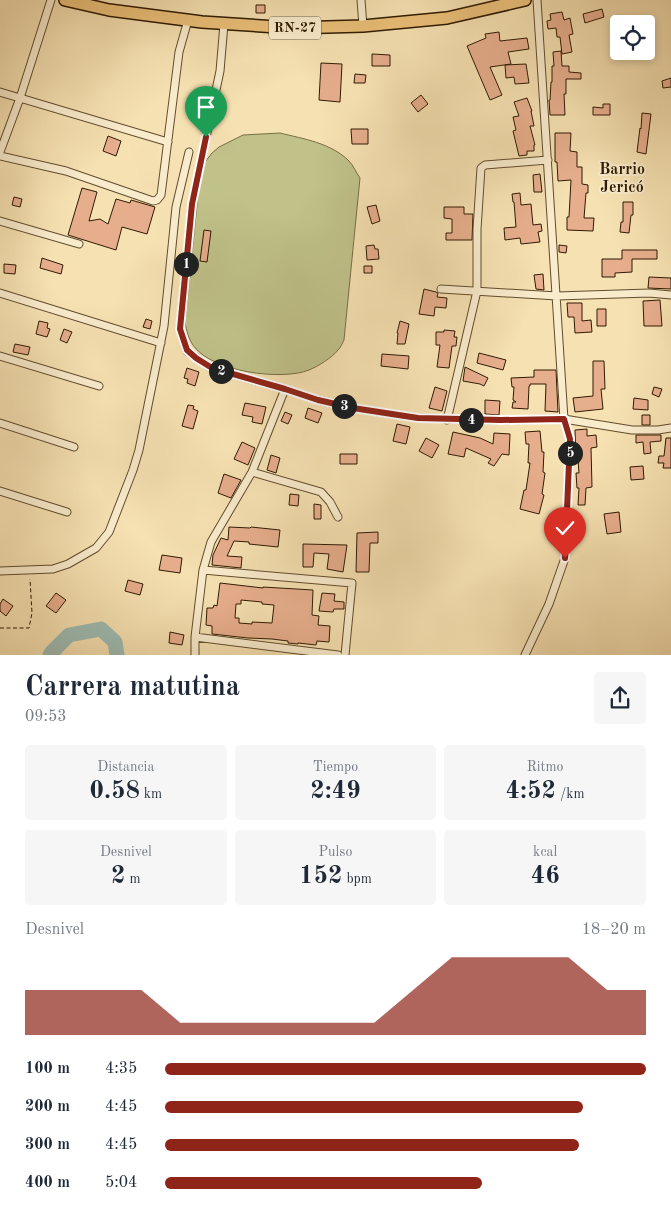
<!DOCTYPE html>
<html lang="es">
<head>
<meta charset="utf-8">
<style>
  :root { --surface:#fff; --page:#f6f6f7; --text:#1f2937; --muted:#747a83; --accent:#8f2418 }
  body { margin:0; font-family:"Old Standard TT",serif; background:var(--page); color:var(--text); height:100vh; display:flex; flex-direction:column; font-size:19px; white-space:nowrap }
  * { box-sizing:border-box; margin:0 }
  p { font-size:16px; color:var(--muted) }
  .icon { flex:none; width:28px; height:28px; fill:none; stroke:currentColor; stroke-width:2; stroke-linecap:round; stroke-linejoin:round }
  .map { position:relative; height:655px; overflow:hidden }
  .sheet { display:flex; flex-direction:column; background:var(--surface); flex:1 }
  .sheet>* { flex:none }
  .buttons { position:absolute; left:610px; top:15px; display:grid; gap:10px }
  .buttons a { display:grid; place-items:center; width:45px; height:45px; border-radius:5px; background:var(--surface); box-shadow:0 2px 8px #0003; font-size:25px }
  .pin { position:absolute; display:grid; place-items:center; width:42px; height:42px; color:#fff; margin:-51px -21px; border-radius:50% 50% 50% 0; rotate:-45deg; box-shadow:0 0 5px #0007 }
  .pin .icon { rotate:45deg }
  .km { position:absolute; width:25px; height:25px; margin:-12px; border-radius:50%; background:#222; color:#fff; font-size:14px; line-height:25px; text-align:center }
  .round { display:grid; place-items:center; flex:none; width:52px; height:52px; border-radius:5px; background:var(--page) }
  .headline { display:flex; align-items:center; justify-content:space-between; height:85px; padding:0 25px }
  h1 { font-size:28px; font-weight:700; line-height:38px }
  .metrics { display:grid; grid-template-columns:repeat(3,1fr); gap:8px; height:85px; padding:5px 25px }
  .metrics div { display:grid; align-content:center; border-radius:5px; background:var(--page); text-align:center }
  .metrics b { font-size:25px; font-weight:700 }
  .metrics small { font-size:14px; font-weight:400 }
  .metrics p { font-size:14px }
  .chart { height:140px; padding:10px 25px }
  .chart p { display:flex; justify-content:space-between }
  .chart svg { width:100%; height:90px; margin-top:5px; fill:var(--accent); opacity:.7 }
  ul { padding:0 25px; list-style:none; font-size:16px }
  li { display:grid; grid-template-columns:80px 60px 1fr; align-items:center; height:38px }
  li i { height:12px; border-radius:6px; background:var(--accent) }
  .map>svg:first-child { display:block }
</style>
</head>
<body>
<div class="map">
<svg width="671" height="655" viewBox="0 0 671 655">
  <rect width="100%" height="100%" fill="#f6e1b2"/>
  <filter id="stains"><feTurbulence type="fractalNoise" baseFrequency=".004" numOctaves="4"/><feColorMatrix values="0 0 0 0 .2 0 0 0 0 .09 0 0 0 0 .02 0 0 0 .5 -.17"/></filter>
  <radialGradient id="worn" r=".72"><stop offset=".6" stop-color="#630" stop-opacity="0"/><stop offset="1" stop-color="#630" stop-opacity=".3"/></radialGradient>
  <path fill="#c0c28a" stroke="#786e46" d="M280 133C304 139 331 143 349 161 354 166 356 173 360 178L344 340C342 344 341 347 338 350 333 357 317 367 309 370 282 381 211 372 193 345 188 338 187 331 185 323L200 175 205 162 212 153 219 147 243 135Z"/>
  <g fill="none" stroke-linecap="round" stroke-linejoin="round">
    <path stroke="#9ebcb3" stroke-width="15" d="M50 655 52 652 69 635 101 629 115 642 117 655"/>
  </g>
  <path fill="#e7ae8d" stroke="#2f1b01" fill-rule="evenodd" d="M256 5H265V13H256Z
    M602 9 604 17 585 23 583 14Z
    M562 12 564 20 570 18 573 34 569 35 572 52 562 54 560 37H557L556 28 548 29 547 21 551 20 550 14Z
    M499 32 500 41 527 38 529 49 508 52 511 64 490 67 502 95 490 100 467 46 486 38 485 34Z
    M561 51 562 66H569V72L581 73V79H566V94H564L565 115H550L549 100H550L551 82H552V66H554L553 52Z
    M372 54 390 55V66H372Z
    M321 63 342 64 340 102 319 100Z
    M526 64 529 83 515 84 514 77 506 78 505 65Z
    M355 74 366 75 365 83H354Z
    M671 78V87L663 88 662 81Z
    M421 95 428 104 418 112 411 103Z
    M527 98 532 111H531L534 126H530L535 145H534V151H527V155L519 156 513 131 516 130 513 117 519 116 514 102Z
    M603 104H610V115H593V107L603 108Z
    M642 113 651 114 646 154 637 152 640 128 641 129Z
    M351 129H368V144H352Z
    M555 133H571L570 151 577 152V167H582V184L588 185V193H586L584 218H594L593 231 567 230V217H569L571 180 558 181 557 162H555Z
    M108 136 121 141 116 156 103 151Z
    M540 174 542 192H534L533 175Z
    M82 188 97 192 89 221 100 219 108 224 116 199 130 203 131 200 155 207 147 234 122 227 116 250 68 235Z
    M520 193 521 205 531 204 533 225 541 224 542 231 538 232 540 242 521 244 520 238 505 240 504 228 516 227 514 202H513L512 194Z
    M14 197 22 199 20 207 12 205Z
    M623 202H633V215H631L629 233 620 232 621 222H623Z
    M376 205 380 221 372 224 367 207Z
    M444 207H464V214H473L472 240H446V233H452V219L444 218Z
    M204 230 211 231 207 262 200 261Z
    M374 245 375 249H378L379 259 367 260 366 246Z
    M559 245 567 246 566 253 559 252Z
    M622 250H657V259H632V272L615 273V277H602V259H622Z
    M42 258 63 265 61 274 40 268Z
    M4 264 16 265 15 274 4 273Z
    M364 266H372V273H364Z
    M543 274 544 290 536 289 534 275Z
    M649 277 671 278V289L648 288Z
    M424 289 436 292 438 293 437 297 447 298 446 308 435 307 434 316 419 314Z
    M660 300 662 326H644L643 301Z
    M567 303H582V321L591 320 592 332 575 333 574 317H568Z
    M597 309H606V326H597Z
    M146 319 152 321 150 329 143 327Z
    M39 321 48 323 47 328 50 329 47 337 36 334Z
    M400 321 409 324 405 344H397L398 333H397Z
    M64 329 72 332 67 343 60 340Z
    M444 330 455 331 454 337H457L456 346H452L449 368 437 367 440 345H436V332H444Z
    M15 344 30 347 28 355 13 352Z
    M479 353 506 360 503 370 477 363Z
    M382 354 409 356 408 369 381 366Z
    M593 361H604L605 389H601L603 409 575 412 573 398 593 396Z
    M465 367 488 378 484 386 480 384 463 381Z
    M187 368 199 372 195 386 187 383 188 379 184 378Z
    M534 370H556L558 412 545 411 546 384H530V386H529L528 409 512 408 513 402H516L513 400 514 387H512L511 378 534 377Z
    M435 387 447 391 442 411 429 408Z
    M654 387 662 389 659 397 652 394Z
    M634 398 648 400V410L633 409Z
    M485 400 500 401 499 415 485 414Z
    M245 403 266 407 262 424 252 422 253 417 242 415Z
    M188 405 194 406 193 409 198 411 193 429 182 426Z
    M308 408 322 413 318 423 305 418Z
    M285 412 292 415 288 424 281 421Z
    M642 415H650V425H642Z
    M397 424 410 427 406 444 393 441Z
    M587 429V436L596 435 597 447 591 448 592 487 586 488 585 505H578L579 488H577L576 473H579L578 460H576L575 430Z
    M540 431 542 452H544L543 472 545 473 542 494 544 495 539 514 520 509 524 490H526L530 463H528L529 444H526L525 432Z
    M453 432 480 438 493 444 494 433 510 434 509 455 502 454 494 466 488 463 491 459 466 448 464 457 448 454Z
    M636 435H661V441L650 442 651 453 644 454 643 442 636 443Z
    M426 438 439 445 432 458 419 451Z
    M666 438H671V468H663L664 463H658L659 456H664Z
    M242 442 255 448 248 465 234 459Z
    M340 454H357V464H340Z
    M271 455 280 458 276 473 267 470Z
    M643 466 644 479 631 480 630 467Z
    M224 474 241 480 231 498 218 493Z
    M290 494 299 495 298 506 289 505Z
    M314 504 321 505V519H314Z
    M619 512 621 532 607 534 604 514Z
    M229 527 250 528 251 527 280 530 278 547 249 544V542L234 541 227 556 242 557 241 568 212 565 213 555 221 538 228 540Z
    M378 532V543H370L369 572H356L357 533Z
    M303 544 347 545 343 572 327 569 329 554 314 553 313 567H303Z
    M162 555 182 558 180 573 159 570Z
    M128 580 143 584 140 595 125 591Z
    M220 583 263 588V587L313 590 312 615 319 616 318 625 330 626 329 642 317 641 316 645 298 643V644L288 643V641L272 639 248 638 212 634V626L206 625 207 608H213L214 605 217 606ZM241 600 262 602V604L274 605 272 623 252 622V624L239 623V618H235L236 604H241Z
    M56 593 66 600 56 613 46 606Z
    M322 593 335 594 334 601 344 602V609H334L333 612 319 611Z
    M3 599 13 606 6 616 0 611V604Z
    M170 632 184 635 182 645 169 643Z"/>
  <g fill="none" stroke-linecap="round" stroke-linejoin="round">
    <g stroke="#614c2d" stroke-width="9">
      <path id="minor" d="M361 0 363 26
        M224 24 220 71 192 204 180 329 187 351 211 368 285 389 318 400 353 408 418 418 501 420 564 419 632 430H658L671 428
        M0 92 168 142
        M0 152 20 98 51 0
        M0 156 66 171 153 201 157 200 161 195 179 52 188 20
        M0 221 79 244
        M441 289 557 296 649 293 671 295
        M0 293 161 343
        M0 356 99 386
        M447 420 477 291V229L481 168 485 165 548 160
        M0 423 74 447
        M252 472 321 492 330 502 338 517
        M0 491 67 512
        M203 570 352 583 345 655
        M0 571 53 569 68 564 96 548 109 532 133 470 139 450 164 326 176 207 189 152
        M195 637 338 655
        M195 655V637L203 570 211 542 252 472 285 389
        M525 655 549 604 565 558 570 439 564 419 537 0"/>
    </g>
    <g stroke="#2f1b01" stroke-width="14">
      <path id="primary" d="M65 0 109 10 202 22 292 28 363 26 447 18 525 0"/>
    </g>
    <path stroke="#2f1b01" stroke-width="1" stroke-dasharray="4 2.5" stroke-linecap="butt" d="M0 628H29L32 613 30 579"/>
    <use href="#minor" stroke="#f9eccd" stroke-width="7"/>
    <use href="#primary" stroke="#ebc079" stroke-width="11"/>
  </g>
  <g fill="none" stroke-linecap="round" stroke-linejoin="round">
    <g stroke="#fff" stroke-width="10">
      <path id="route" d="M206 137 192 204 180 329 187 350 196 358 212 368 285 389 318 400 353 408 418 418 501 420 564 419 570 439 565 558"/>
    </g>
    <use href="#route" stroke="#8f2418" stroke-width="6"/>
  </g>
  <g text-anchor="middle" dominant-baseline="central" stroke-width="4" stroke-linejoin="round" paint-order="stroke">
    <rect fill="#f9eccd" stroke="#6c5a3e" stroke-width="1" x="269" y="16.5" width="52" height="23" rx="4"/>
    <g font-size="14" font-weight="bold" fill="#2f1b01">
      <text x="295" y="28">RN-27</text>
    </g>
    <g font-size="16" font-weight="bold" fill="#2f1b01" stroke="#f9eccd">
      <text x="622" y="170">Barrio<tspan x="622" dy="18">Jericó</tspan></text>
    </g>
  </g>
  <rect width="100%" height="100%" filter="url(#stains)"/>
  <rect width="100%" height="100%" fill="url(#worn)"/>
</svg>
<div class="buttons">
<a><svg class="icon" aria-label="locate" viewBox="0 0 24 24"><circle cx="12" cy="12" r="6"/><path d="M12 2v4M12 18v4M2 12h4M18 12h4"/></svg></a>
</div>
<div class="pin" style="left:206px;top:137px;background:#1e9e55"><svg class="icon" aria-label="arrive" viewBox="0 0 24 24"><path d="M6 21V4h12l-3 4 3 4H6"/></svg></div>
<div class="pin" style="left:565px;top:558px;background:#d93025"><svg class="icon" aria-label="check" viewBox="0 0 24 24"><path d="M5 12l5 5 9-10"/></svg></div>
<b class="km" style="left:186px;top:264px">1</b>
<b class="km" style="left:221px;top:371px">2</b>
<b class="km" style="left:344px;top:406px">3</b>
<b class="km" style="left:471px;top:420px">4</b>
<b class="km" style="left:570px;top:453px">5</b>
</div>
<section class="sheet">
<div class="headline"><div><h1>Carrera matutina</h1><p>09:53</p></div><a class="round"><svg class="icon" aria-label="share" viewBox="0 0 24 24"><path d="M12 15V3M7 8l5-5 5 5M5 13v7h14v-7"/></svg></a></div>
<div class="metrics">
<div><p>Distancia</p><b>0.58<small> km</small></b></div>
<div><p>Tiempo</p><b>2:49</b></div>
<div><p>Ritmo</p><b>4:52<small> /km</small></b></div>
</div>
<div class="metrics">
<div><p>Desnivel</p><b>2<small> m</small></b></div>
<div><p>Pulso</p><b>152<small> bpm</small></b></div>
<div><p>kcal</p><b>46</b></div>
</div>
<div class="chart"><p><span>Desnivel</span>18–20 m</p>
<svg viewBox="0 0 160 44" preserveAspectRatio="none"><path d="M0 44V22L10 22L20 22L30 22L40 38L50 38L60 38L70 38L80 38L90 38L100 22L110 6L120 6L130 6L140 6L150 22L160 22V44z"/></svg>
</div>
<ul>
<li><b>100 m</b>4:35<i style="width:100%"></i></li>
<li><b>200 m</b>4:45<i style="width:87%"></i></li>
<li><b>300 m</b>4:45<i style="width:86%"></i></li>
<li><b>400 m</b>5:04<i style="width:66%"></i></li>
</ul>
</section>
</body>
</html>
